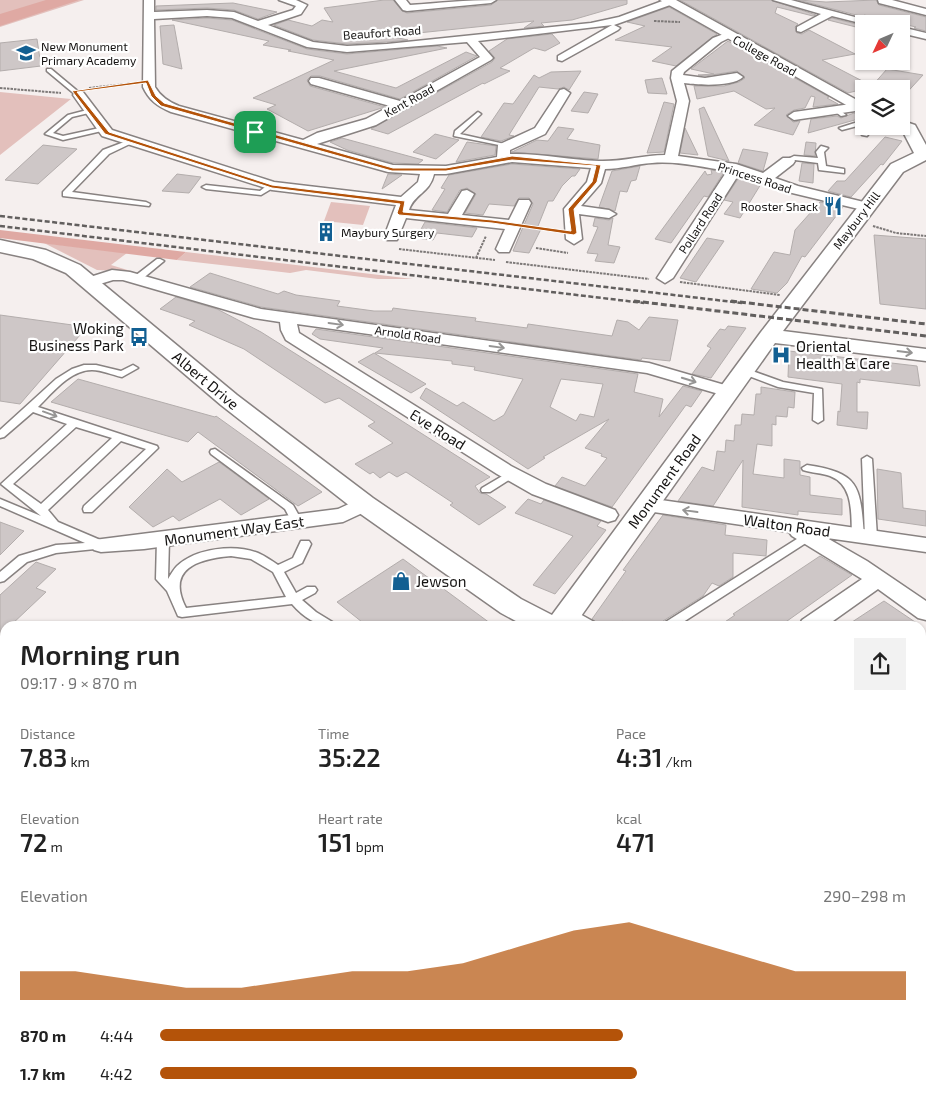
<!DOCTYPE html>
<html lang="en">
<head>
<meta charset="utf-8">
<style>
  :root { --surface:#fff; --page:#f2f2f2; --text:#222; --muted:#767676; --accent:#b45309 }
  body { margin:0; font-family:"Exo 2",sans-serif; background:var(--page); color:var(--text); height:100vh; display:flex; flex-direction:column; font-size:19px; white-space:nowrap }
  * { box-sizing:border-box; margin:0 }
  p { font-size:16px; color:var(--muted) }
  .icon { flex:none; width:28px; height:28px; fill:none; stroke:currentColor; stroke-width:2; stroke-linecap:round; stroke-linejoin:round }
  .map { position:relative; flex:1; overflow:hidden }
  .sheet { position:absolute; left:0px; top:621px; width:926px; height:481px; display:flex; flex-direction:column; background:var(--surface); border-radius:15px 15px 0 0; box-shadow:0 1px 4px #0004 }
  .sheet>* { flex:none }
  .needle { width:32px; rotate:226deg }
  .tools { position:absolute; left:855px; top:15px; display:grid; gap:10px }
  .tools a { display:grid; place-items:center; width:55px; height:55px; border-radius:0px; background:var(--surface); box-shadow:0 1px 4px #0004; font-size:25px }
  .pin { position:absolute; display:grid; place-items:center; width:42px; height:42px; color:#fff; margin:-21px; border-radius:10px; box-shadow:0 2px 8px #0006 }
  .round { display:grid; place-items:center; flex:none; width:52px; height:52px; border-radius:0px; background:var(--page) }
  .overview { display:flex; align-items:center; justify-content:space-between; height:85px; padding:0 20px }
  h1 { font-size:28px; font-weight:600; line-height:38px }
  .stats { display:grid; grid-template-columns:repeat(3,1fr); gap:8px; height:85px; padding:5px 20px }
  .stats div { display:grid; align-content:center }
  .stats b { font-size:25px; font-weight:600 }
  .stats small { font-size:14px; font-weight:400 }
  .stats p { font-size:14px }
  .chart { height:140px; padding:10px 20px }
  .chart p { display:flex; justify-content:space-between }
  .chart svg { width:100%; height:90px; margin-top:5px; fill:var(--accent); opacity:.7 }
  ul { padding:0 20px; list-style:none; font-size:16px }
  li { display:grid; grid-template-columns:80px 60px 1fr; align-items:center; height:38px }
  li i { height:12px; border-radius:6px; background:var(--accent) }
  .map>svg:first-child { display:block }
</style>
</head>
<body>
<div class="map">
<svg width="926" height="1102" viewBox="0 0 926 1102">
  <rect width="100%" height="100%" fill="#f5efee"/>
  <path fill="#e3c0bc" d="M0 0H84L0 27Z
    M0 92 71 99 0 155Z
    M331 202 370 206 363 225 324 221Z
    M44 243 127 253 111 265 134 272 97 270Z
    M186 252 413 279H378L306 270 290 273 177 260Z"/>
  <path fill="#dfa9a3" d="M46 0H79L0 26V14Z
    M0 230 186 252 177 260 0 238Z
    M5 699V1011L0 1010V700Z
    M0 1081 5 1083V1098H48L61 1102H0Z
    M260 1098H648L652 1102H274Z"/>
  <path fill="#a8d0f2" stroke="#7c97af" d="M648 1098H720L725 1102H652Z"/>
  <path fill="#cec7c7" stroke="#b3adac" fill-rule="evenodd" d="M384 0H393L402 11 407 13 491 5 498 0H627V4L572 20 541 23 544 26 524 28 534 21 389 36 408 40 387 42 347 44 313 40 274 25 288 20 312 26 322 20 333 22 324 8Z
    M680 0H771L816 15 813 16 777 7 775 13 798 24 795 27 797 33 802 34 809 30 855 54 822 60 872 86 887 69 923 75 901 99V89H870L871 87 848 93Z
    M798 0 826 2 876 0 879 5 926 17V31L914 28 916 27 864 15V17Z
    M233 3 277 12 258 19 234 10 207 8 156 10V6Z
    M669 7 717 34 676 66 652 61 672 47 615 40 645 26 627 22Z
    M207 18 232 20 307 49 347 54 437 46 447 48 334 71 396 88 466 52 477 56 400 99 320 76H311L307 80 310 86 385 107 308 131 267 109 276 105 253 98 334 60 288 51 291 50 263 45 269 41 172 20Z
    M832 18 864 26V29L828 20Z
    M174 25 182 69 163 64 160 26Z
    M552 34 560 43 545 51 534 48 500 68 510 71 484 84 483 83 388 134 371 129 492 62 495 58 489 51 507 39Z
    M37 39 41 66 0 71V43Z
    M728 41 829 97 827 98 838 104 813 107 815 97 811 96 805 108 794 110 786 115 793 122 800 121 793 135 754 125 775 108 766 109 734 91 697 99 694 86H724L739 82 745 78 737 71 705 76 698 75 714 74 691 69Z
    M581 71 569 90 564 87 558 89 539 87 509 135 514 136 501 141 481 137 504 103 513 104 534 75 539 78 551 72Z
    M662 78 667 94 648 93 645 80Z
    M584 92 598 94 588 113 571 111Z
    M664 102 674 104 664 152 647 153Z
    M704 107 723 148 729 161 708 156 699 109Z
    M854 113 862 118 808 133 811 119 837 116 841 118Z
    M558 127 574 129 567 139 600 145 598 159 512 152 537 140 548 141Z
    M685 128 698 155 680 153Z
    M435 134 459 140 436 159 413 152Z
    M885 137 902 141 883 165 881 164 851 197 828 191 837 181H845Z
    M342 138 423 160 418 164 393 163 347 150 330 142Z
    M467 142 496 146 495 155 456 162Z
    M806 142 816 143 815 156 804 155Z
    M43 145 77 149 38 184 5 180Z
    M743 149 768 153 763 171 738 163Z
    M802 163 814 164 813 183 799 181Z
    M512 164 580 169 575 176H572L562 186 553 201H548L538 226 524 225 533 204 529 198H519L514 206 489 204 483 215 465 213 476 194 467 188 460 190 447 212 432 210 445 189 441 188 449 175Z
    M640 166 636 180 631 181 627 192 620 191 615 211 599 207 612 171Z
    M711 170 724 172 708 197 704 196 671 243 655 239 705 171 707 175 712 174Z
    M177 174 201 177 189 193 162 191Z
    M388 174 402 175 382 189Z
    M740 176 761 184 740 218 724 214 733 202 724 200Z
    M820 202 843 207 805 257 802 256 787 283 777 293 751 289 774 252 790 255 795 230Z
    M595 218 609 220 613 218 608 245 620 247 614 263 595 261 598 254 587 253 598 227 593 226Z
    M425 222 477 228 472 237 437 233 433 240 416 238Z
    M523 227 541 229 529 253 513 251Z
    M874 235 926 239V309L880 304Z
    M707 238 724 241 696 282 680 278Z
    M210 273 278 294 284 291 296 295 340 301 337 306 374 311H392L393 308 408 310 476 318 475 321 527 328 528 324 612 336 617 320 628 322 639 330 649 317 678 320 670 361 642 358 641 360 261 307 190 287Z
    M176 297 217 309 261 332 358 393 490 477 475 486 480 493 486 494 506 507 479 525 450 505 453 503 406 472 397 477 389 472 380 478 373 472 370 474 355 464 393 443 368 426 375 422 339 398 325 403 244 349 189 325 195 321 160 309Z
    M0 315 87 327 20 404 0 401Z
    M728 326 746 328 711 378 692 374 711 348 707 346 720 329 725 330Z
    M316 329 638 374 634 392 663 399 659 417 683 386 702 391 691 407 686 405 612 507 555 486 562 477 585 486 607 458 601 456 602 454 585 448 609 419 543 457 545 458 528 469 420 398 426 388 457 406 463 402 494 421 504 415 523 379 474 370 475 367 452 364V361L375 353 383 348 320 339 312 334ZM561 379 603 384 594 417 580 414 576 421 550 407Z
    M789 351 917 366 920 386 860 379V383L857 382V412H868L867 429 837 425 838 411 840 412 842 384 788 377Z
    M374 353 426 384 411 393 358 362Z
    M78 379 215 417 216 416 322 492 298 506 198 432 188 442 51 402Z
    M761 387 795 392 794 408 788 407 787 417 776 416V425L772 424V446L757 444 753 474 784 478V459L800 461V475L810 477V495L842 499V515L798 511V515L742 507 743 460 713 506 678 501 702 467 714 471 717 451 725 452 726 440 734 441 735 425H741L742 414 754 415 756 394H761Z
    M219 462 269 499 241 515 220 499 179 521 173 516 153 527 129 507 167 469 182 482Z
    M877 469 901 473 903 508 926 511V526L878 519Z
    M528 499 541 504 544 500 601 521 597 526 606 530 555 594 533 585 573 536 515 513Z
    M663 515 726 525 725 535 767 540 766 556 733 553V577L719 586 712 583 703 596 663 621 660 626H630L622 621 618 626 600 625 592 619 626 571 623 570Z
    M0 522 24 531 0 555Z
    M820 556 852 575 780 626H719L735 615 733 614Z
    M403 559 494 626H367L337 602Z
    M36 562 56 569 36 588 46 592 10 626H5V631L0 636V595Z
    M884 601 921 626H846Z"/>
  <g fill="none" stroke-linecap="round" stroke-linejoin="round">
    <g stroke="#888281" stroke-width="3">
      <path id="service" d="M47 69H51L81 94V96H77L47 71Z
        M91 109 94 111 93 112 72 117 53 133 63 136 104 127 106 128V130L63 140 45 134 68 115Z
        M478 112 481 114 480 115 460 134 509 145V147L454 136 455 131Z
        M838 112H842L846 115 841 116 837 113Z
        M861 121 864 122V126H868L870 132 867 136 862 135 864 132 861 125 842 130 839 128Z
        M132 139 134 140V142L109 154 72 192 146 202 150 204 149 206 63 196V192L103 150Z
        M821 146 828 148 824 152 826 166 844 169V173L819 170 818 163 795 160 788 163 784 161 794 156 818 158 816 152Z
        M269 184 276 186 261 195 206 189 202 187 206 185 260 191Z
        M157 259H160L164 261 141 280H135V276Z
        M84 365H96L121 371 133 365 138 368 122 377C112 375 102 370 92 370 70 370 52 393 38 407L157 446 158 448 92 512H84L83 509 84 506 146 449 121 441 48 510 58 522 105 542 107 545 105 548 56 553 27 562 4 581 0 582V572L19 556 56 545 85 543 0 506V499L41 516 1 484 67 424 33 412 4 437 0 438V430L56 379 72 369ZM76 427 112 438 41 504 13 484Z
        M744 368 783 382 822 389 823 420 818 423 813 420 814 393 778 387 741 373 739 371Z
        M215 449 293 505 302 521 301 524H293L285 509 211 454 210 452 211 450Z
        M867 456 872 459 877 537 871 541 865 537 862 459Z
        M807 465C860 473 860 486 864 535L862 538 858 539 852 535C851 514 854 485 830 476 822 473 812 473 803 470L802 468Z
        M511 471 515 472 516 474 515 476 490 492H482L481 490 482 488Z
        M808 532 812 533 814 536 812 539 677 626H662L664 623Z
        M163 535 169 539 168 579C171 574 174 569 177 566 196 548 235 544 258 553 265 556 272 561 278 565L293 558 301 541H309L311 544 302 563 284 572 296 593 307 587H315L317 590 315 593 302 600 316 612 334 623 336 626C318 627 304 618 292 604L182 617 178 616 167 591 156 579 157 539ZM231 556 251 559 273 572 286 597 186 608C166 569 197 559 231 556Z
        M569 608 596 623 598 626H583L565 615 563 612 565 609Z
        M921 689 926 691V702L921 700Z
        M926 891V909L921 911V893Z
        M891 1098H913L914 1102H892Z"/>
    </g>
    <g stroke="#888281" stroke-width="3">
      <path id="minor" d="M144 0H154V12L207 10 234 12 258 21 293 10 296 6 279 0H296L307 5 301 14 268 25 313 42 347 46 387 44 591 23 619 17 665 0H673V4L614 25 620 28 618 30 562 61 558 60V56L612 25 478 41 493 58 491 60 376 125 317 144 393 165 446 166 497 157 498 145 535 128 560 90 564 89 570 93 545 134 510 150V154C540 153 570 160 599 161 622 162 643 155 665 155L677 101 671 78 672 71 713 38 729 32 735 35 721 42 684 72 683 75 705 78 737 73 743 77C733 87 698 85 684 83L689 101 678 156 736 164 763 173 783 158H793L795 161 793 164 775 178 798 186 872 204 874 207 867 211 788 192 739 174 673 278 665 283 657 278 727 171C703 167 677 161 652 163 636 164 621 169 605 169L601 183 581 206 609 210 616 214 609 218 579 214 582 239 574 244 566 239 564 209 587 182 591 168 512 162 446 174H434C430 193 414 194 409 210L448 214 462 191 467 190 474 194 462 215 509 220 519 200H529L531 203 509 252H499L496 249 505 229 406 218 397 240H387L384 237 396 205 272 190 102 136 73 95 75 92H83L112 130 274 182 401 197 418 182 420 174 388 172 171 112C157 106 149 100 143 87ZM207 16 232 18 307 47 347 52 467 42 480 57 400 101 319 78H311L309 81 311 84 390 106 366 119 317 133 303 140 179 106C169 102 161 97 155 87L154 19Z
        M395 0H406L410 5C437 3 467 0 496 0L491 3 407 11 403 10Z
        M773 0H791L881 24H864L832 16 801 32 797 31V27L821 14Z
        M878 0H892L926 9V15L879 3Z
        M901 27 926 33V39L901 33Z
        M858 103 862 104V110L794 120 788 116 794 112Z
        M112 270 130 272 261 309 649 363 735 388 738 392 735 396 729 397 647 373 297 324 299 333 511 466 546 484 615 510 618 515 615 520 608 522 532 494 497 474 286 340 281 330 280 322 254 318 123 280H113L90 287 82 282 84 279Z
        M364 497 371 499 374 504 371 509 343 522 144 549 101 552 94 550 90 545 94 540 338 509Z
        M647 498 926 538V552L827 538 867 561 926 601V620L918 618 878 589 826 626H799L802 620 862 579 792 536 789 532 640 510 637 505 640 500Z
        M926 762V785L921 786V764Z
        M921 850 926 852V877L921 875Z"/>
    </g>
    <g stroke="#888281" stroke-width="3">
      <path id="tertiary" d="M660 0H676L864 104V115Z
        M909 123 915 125 926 145V160L903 172 783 331 926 349V361L775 343 574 626H525L501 613 355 510 221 405 66 273 33 259 0 252V240L46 250 80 265 237 395 373 498 521 599 552 615 761 332 891 164 914 153 901 128Z
        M187 1098H228L226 1102H185Z"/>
    </g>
    <path stroke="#7c7877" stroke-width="2" stroke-dasharray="2.5 1" stroke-linecap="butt" d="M654 21 680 22
      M0 88 61 93
      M89 88 135 83
      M873 226 896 233 926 236
      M528 227 559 231
      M536 248 568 253
      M399 249 495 260
      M476 258 486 236
      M506 262 649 279
      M680 282 780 295"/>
    <path stroke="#7c7877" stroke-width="3" stroke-dasharray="5.5 2.5" stroke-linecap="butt" d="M0 666 5 665"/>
    <path stroke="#7c7877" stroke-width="4.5" stroke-dasharray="7 3" stroke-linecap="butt" d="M0 816 5 819
      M0 1054 5 1052
      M383 1098 384 1102
      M730 1098 735 1102
      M126 1102 131 1098"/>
    <use href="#service" fill="#fff" fill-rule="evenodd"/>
    <use href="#minor" fill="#fff" fill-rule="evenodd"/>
    <use href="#tertiary" fill="#fff" fill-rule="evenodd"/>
    <path stroke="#625f5e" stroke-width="2.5" stroke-dasharray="5 2.5" stroke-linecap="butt" d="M0 216 742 303
      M0 226 644 303"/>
    <path stroke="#625f5e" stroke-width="3" stroke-dasharray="6 3" stroke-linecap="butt" d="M634 301 926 336
      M731 301 926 324"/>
  </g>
  <defs><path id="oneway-shaft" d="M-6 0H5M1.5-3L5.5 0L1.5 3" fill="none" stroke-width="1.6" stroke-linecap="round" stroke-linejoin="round" transform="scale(1.25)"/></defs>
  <g stroke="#969594">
    <use href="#oneway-shaft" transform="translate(336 324) rotate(8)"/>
    <use href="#oneway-shaft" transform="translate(497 347) rotate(8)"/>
    <use href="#oneway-shaft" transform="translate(905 352) rotate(7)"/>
    <use href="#oneway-shaft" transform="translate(689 380) rotate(17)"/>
    <use href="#oneway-shaft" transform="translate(50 414) rotate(20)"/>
    <use href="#oneway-shaft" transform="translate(690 511) rotate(-172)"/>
  </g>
  <path fill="#b45309" stroke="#fff" fill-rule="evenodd" d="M148 80 156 96 164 103 393 168H446L512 156 601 165 597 182 574 209 577 233 574 235 492 223 399 215 397 213 400 204 272 188 105 134 72 91ZM146 83 151 96 161 106 392 171H446L512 160 596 166 592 182 568 209 571 231 492 220 403 212 405 201 272 185 109 132 77 92Z"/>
  <defs>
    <g id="school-bare" transform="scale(1.5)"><path d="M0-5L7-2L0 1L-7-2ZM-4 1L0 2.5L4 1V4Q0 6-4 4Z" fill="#125f92" stroke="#fff" stroke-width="2.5" paint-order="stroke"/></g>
    <g id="restaurant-bare" transform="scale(1.5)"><path d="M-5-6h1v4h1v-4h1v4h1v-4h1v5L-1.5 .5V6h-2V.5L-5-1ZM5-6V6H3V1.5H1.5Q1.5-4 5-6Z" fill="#125f92" stroke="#fff" stroke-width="2.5" paint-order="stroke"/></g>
    <g id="building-bare" transform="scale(1.5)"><path d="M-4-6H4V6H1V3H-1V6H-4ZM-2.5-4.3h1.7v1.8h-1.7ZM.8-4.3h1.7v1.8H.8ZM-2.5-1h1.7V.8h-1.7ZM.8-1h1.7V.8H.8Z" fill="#125f92" stroke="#fff" stroke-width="2.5" paint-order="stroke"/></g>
    <g id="bus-bare" transform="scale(1.5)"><path d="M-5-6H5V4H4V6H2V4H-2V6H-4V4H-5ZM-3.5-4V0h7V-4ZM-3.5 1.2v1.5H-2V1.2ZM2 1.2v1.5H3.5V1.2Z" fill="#125f92" stroke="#fff" stroke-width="2.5" paint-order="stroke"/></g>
    <g id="hospital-bare" transform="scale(1.5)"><path d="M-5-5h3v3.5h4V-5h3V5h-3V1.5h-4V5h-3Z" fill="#125f92" stroke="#fff" stroke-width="2.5" paint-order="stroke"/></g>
    <g id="shop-bare" transform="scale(1.5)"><path d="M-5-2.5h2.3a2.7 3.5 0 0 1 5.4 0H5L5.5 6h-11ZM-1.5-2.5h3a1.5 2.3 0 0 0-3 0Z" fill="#125f92" stroke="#fff" stroke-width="2.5" paint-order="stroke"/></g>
  </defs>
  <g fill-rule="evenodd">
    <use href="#school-bare" x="26" y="53"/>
    <use href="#restaurant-bare" x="833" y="206"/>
    <use href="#building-bare" x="326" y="232"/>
    <use href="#bus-bare" x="139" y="337"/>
    <use href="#hospital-bare" x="781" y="355"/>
    <use href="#shop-bare" x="401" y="581"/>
  </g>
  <g text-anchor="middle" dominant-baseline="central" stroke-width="4.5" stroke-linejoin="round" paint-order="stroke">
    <g font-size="12" fill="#151312" stroke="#fff">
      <text transform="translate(382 32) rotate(-4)">Beaufort Road</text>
      <text transform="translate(765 55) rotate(29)">College Road</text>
      <text transform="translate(409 100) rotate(-29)">Kent Road</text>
      <text transform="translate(755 177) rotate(18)">Princess Road</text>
      <text transform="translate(856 220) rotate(-53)">Maybury Hill</text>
      <text transform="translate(700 223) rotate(-57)">Pollard Road</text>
      <text transform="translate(408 334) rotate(8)">Arnold Road</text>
    </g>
    <g font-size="12" fill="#151312" stroke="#fff" text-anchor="start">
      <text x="41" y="46">New Monument<tspan x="41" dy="14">Primary Academy</tspan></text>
      <text x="818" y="206" text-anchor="end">Rooster Shack</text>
      <text x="341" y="232">Maybury Surgery</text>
    </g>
    <g font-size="15" fill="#151312" stroke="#fff" text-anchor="start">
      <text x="124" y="328" text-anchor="end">Woking<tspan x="124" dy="17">Business Park</tspan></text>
      <text x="796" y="346">Oriental<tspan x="796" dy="17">Health &amp; Care</tspan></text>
      <text x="416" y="581">Jewson</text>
    </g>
    <g font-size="15" fill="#151312" stroke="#fff">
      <text transform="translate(206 380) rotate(40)">Albert Drive</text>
      <text transform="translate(438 429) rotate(32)">Eve Road</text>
      <text transform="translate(664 481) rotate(-54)">Monument Road</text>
      <text transform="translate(787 525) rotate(8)">Walton Road</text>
      <text transform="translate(234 530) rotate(-8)">Monument Way East</text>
    </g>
  </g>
</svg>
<div class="tools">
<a><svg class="needle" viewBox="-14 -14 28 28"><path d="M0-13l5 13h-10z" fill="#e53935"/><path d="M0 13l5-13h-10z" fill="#767676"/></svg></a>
<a><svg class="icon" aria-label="layers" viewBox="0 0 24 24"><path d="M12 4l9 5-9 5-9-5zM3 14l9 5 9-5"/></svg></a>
</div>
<div class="pin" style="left:255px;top:132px;background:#1e9e55"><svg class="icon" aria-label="arrive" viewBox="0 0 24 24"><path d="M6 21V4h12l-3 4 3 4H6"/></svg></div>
<section class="sheet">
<div class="overview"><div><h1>Morning run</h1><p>09:17 · 9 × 870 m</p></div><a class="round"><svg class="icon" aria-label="share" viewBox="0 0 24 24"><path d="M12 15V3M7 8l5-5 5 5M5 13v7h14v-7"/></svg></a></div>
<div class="stats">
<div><p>Distance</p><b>7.83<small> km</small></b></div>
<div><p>Time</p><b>35:22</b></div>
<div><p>Pace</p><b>4:31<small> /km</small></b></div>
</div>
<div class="stats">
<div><p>Elevation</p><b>72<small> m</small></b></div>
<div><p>Heart rate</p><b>151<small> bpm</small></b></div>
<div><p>kcal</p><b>471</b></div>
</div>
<div class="chart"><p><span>Elevation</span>290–298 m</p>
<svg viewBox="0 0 160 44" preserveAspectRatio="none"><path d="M0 44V30L10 30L20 34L30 38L40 38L50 34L60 30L70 30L80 26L90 18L100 10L110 6L120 14L130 22L140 30L150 30L160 30V44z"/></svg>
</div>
<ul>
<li><b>870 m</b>4:44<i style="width:62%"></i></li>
<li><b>1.7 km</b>4:42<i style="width:64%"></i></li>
</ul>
</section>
</div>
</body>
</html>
